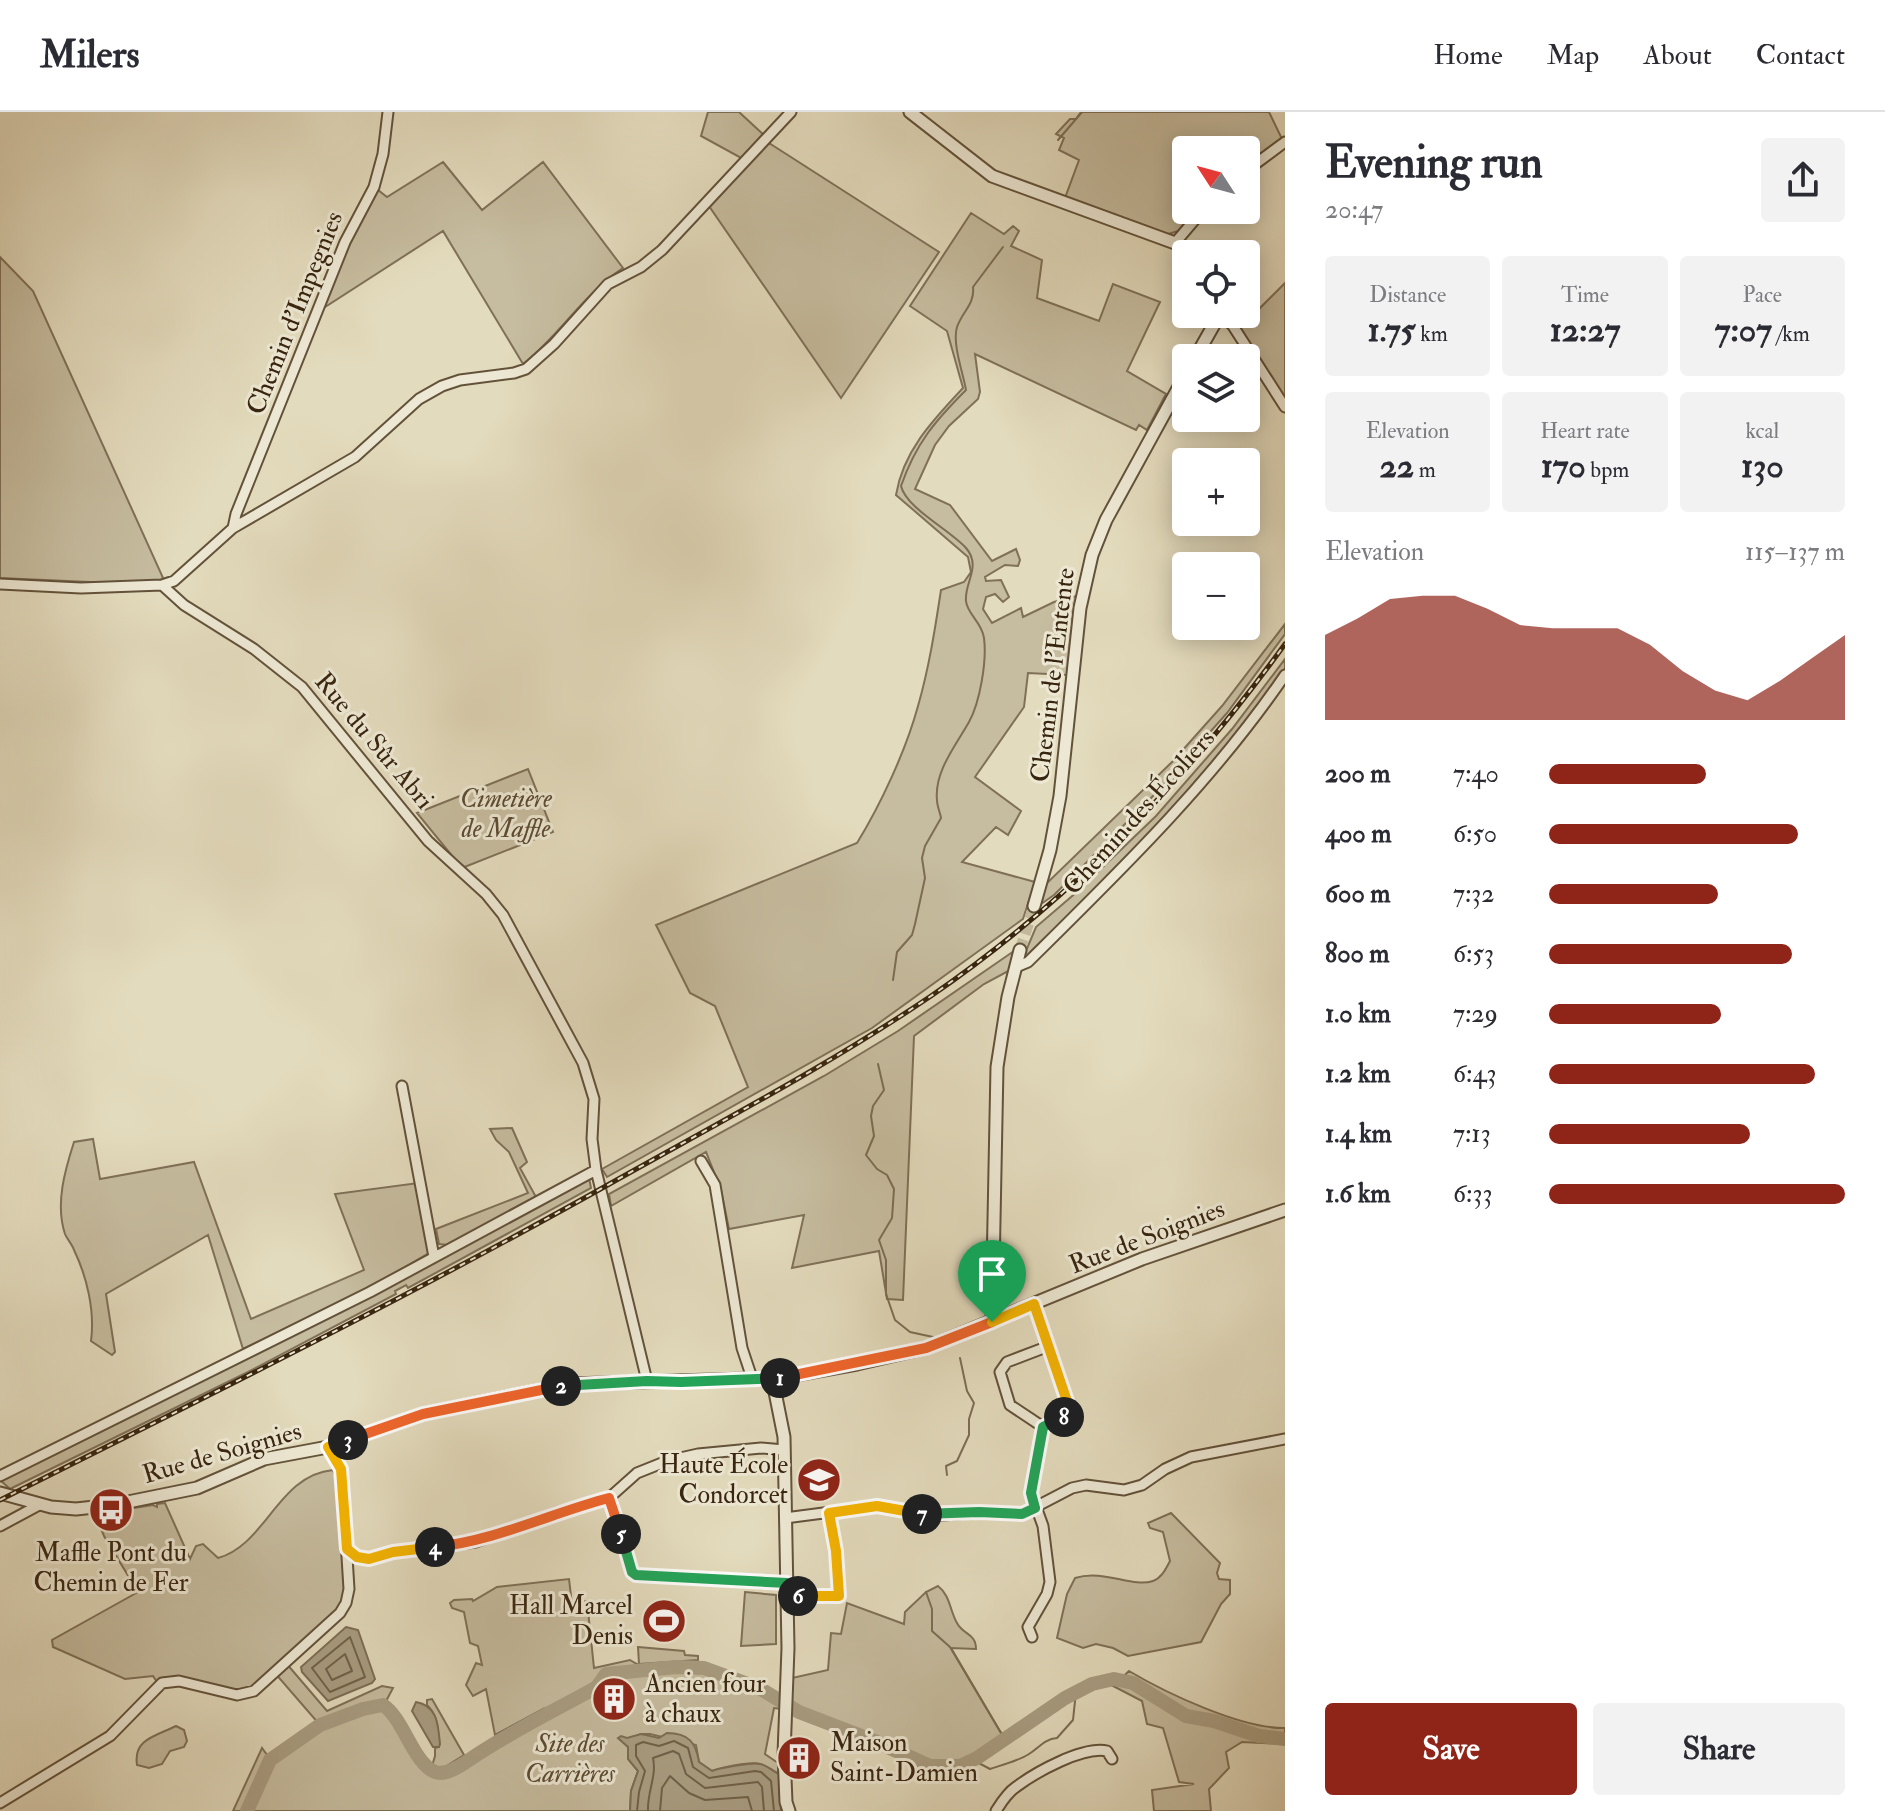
<!DOCTYPE html>
<html lang="en">
<head>
<meta charset="utf-8">
<style>
  :root { --surface:#fff; --page:#f2f2f3; --text:#2b2b33; --muted:#7c7c81; --line:#e1e1e2; --accent:#8f2418 }
  body { margin:0; font-family:"IM FELL Double Pica",serif; background:var(--page); color:var(--text); height:100vh; display:flex; flex-direction:column; font-size:30px; white-space:nowrap }
  * { box-sizing:border-box; margin:0 }
  p { font-size:26px; color:var(--muted) }
  .icon { flex:none; width:44px; height:44px; fill:none; stroke:currentColor; stroke-width:2; stroke-linecap:round; stroke-linejoin:round }
  .map { position:relative; flex:1; overflow:hidden }
  .panel { display:flex; flex-direction:column; background:var(--surface); width:600px }
  .panel>* { flex:none }
  .needle { width:52px; rotate:306deg }
  .tools { position:absolute; left:1172px; top:24px; display:grid; gap:16px }
  .tools a { display:grid; place-items:center; width:88px; height:88px; border-radius:8px; background:var(--surface); box-shadow:0 4px 20px #0003; font-size:40px }
  .pin { position:absolute; display:grid; place-items:center; width:68px; height:68px; color:#fff; margin:-82px -34px; border-radius:50% 50% 50% 0; rotate:-45deg; box-shadow:0 0 8px #0007 }
  .pin .icon { rotate:45deg }
  .km { position:absolute; width:40px; height:40px; margin:-20px; border-radius:50%; background:#222; color:#fff; font-size:22px; line-height:40px; text-align:center }
  .round { display:grid; place-items:center; flex:none; width:84px; height:84px; border-radius:8px; background:var(--page) }
  .headline { display:flex; align-items:center; justify-content:space-between; height:136px; padding:0 40px }
  h1 { font-size:44px; font-weight:800; line-height:60px }
  .metrics { display:grid; grid-template-columns:repeat(3,1fr); gap:12px; height:136px; padding:8px 40px }
  .metrics div { display:grid; align-content:center; border-radius:8px; background:var(--page); text-align:center }
  .metrics b { font-size:34px; font-weight:800 }
  .metrics small { font-size:22px; font-weight:400 }
  .metrics p { font-size:22px }
  .chart { height:224px; padding:16px 40px }
  .chart p { display:flex; justify-content:space-between }
  .chart svg { width:100%; height:144px; margin-top:8px; fill:var(--accent); opacity:.7 }
  .button { display:flex; gap:16px; margin-top:auto; padding:16px 40px }
  .button a { flex:1; height:92px; border-radius:8px; background:var(--accent); color:#fff; font-size:32px; font-weight:800; line-height:92px; text-align:center }
  .button a+a { background:var(--page); color:var(--text) }
  ul { padding:0 40px; list-style:none; font-size:26px }
  li { display:grid; grid-template-columns:128px 96px 1fr; align-items:center; height:60px }
  li i { height:20px; border-radius:10px; background:var(--accent) }
  header { display:flex; align-items:center; gap:48px; box-sizing:border-box; height:112px; padding:0 40px; background:var(--surface); border-bottom:2px solid var(--line) }
  header strong { font-size:38px }
  nav { display:flex; gap:44px; margin-inline-start:auto; font-size:28px }
  main { display:flex; flex:1; min-height:0 }
  .map>svg:first-child { display:block }
</style>
</head>
<body>
<header>
<strong>Milers</strong>
<nav><a>Home</a><a>Map</a><a>About</a><a>Contact</a></nav>
</header>
<main>
<div class="map">
<svg width="1285" height="1699" viewBox="0 0 1285 1699">
  <rect width="100%" height="100%" fill="#e3dbbd"/>
  <filter id="stains"><feTurbulence type="fractalNoise" baseFrequency=".0025" numOctaves="4"/><feColorMatrix values="0 0 0 0 .2 0 0 0 0 .09 0 0 0 0 .02 0 0 0 .5 -.17"/></filter>
  <radialGradient id="worn" r=".72"><stop offset=".6" stop-color="#630" stop-opacity="0"/><stop offset="1" stop-color="#630" stop-opacity=".3"/></radialGradient>
  <path fill="#c6bc9f" stroke="#7f7057" stroke-width="2" d="M708 0H739L765 24 743 47 701 24Z
    M1081 0H1269L1282 27 1246 54V38H1186V98H1198L1178 119 1165 123 1065 86 1079 48 1059 38 1064 26 1056 22 1070 7H1076Z
    M769 31 939 140 841 286 709 94Z
    M443 50 482 98 543 50 623 156C584 181 559 224 523 252L443 119 322 197 354 116 378 78 387 85Z
    M971 101 1004 122 1013 114 1019 119 1011 134 1042 148 1037 186 1099 209 1113 172 1160 190 1127 259 1166 282 1147 318 1139 313 1136 318 975 242 980 280 978 287 949 314 935 333 915 377 950 393 992 449 1016 437 1020 448 1018 454 1005 453 985 465 986 469 1001 468 1009 485 1003 490 995 482 986 485 983 497 992 511 1021 496 1023 505 1054 490 1076 484 1068 563 1028 561 1024 595 975 665 1021 699 1008 723 996 715 962 750 1035 770 1023 807 872 916 607 1065 602 1057 748 975 715 894 690 881 656 813 857 731C881 692 906 638 918 594 929 556 935 517 941 478L964 470 971 460 968 445 896 383C903 339 933 308 963 276L947 219 910 194Z
    M0 145 33 179 164 468 112 471 0 466Z
    M1285 171V287L1240 216Z
    M1285 512V522L1227 601 1154 683 1054 783 1041 792 1046 772 1173 649 1222 594Z
    M1285 547V560L1221 641 1169 702 1026 848 1023 846 1036 815 1078 779 1156 704 1232 617Z
    M528 657 553 720 462 756 417 701Z
    M1014 839 1012 857 984 872 914 924 903 1188 887 1187 879 1139 792 1156 804 1103 729 1117 721 1078 706 1040 611 1094 609 1082 824 964 898 919Z
    M512 1016 527 1050 520 1056 536 1085 448 1133 439 1132 436 1117 528 1081 509 1040 496 1028 490 1017Z
    M93 1027 100 1067 194 1050 251 1207 364 1158 335 1082 418 1071 429 1141 371 1175 243 1237 208 1123 106 1182 115 1240 112 1243 91 1229C95 1199 87 1165 74 1138 72 1132 67 1127 65 1122 55 1092 65 1058 74 1030Z
    M589 1066 591 1076 408 1176 406 1173 395 1179 396 1182 248 1260 10 1377 0 1368Z
    M333 1358 338 1370 344 1472 349 1477 346 1491 286 1551 327 1599 382 1574 393 1576 384 1593C402 1605 417 1658 439 1660 445 1661 451 1658 457 1656L541 1604 543 1597 495 1623 486 1577 473 1584 466 1573 476 1551 482 1553 478 1534 470 1531 464 1500 452 1496 450 1491 454 1488 472 1487 473 1489 497 1475 569 1467 572 1492 587 1489 594 1556 630 1548C653 1564 677 1551 704 1556 731 1561 758 1576 780 1590L782 1597 774 1596 765 1642 778 1651 779 1662C772 1659 767 1653 760 1652 752 1649 721 1655 712 1659L699 1650 696 1633 650 1622H641L623 1630 628 1635V1647L638 1659 631 1679 630 1699H233L262 1636 270 1647 320 1613 275 1561 243 1583 179 1569 159 1573 153 1564 125 1567 53 1535 52 1528 138 1480 104 1424 95 1402 153 1393 157 1395V1392L165 1391 190 1447 196 1434 203 1432 218 1446C266 1433 278 1363 333 1358Z
    M1171 1401 1220 1451 1217 1461 1219 1467 1230 1468V1482L1221 1492 1201 1530 1128 1544 1113 1536 1096 1532 1083 1536 1057 1526 1067 1482 1075 1466C1104 1457 1132 1476 1153 1469 1162 1466 1166 1456 1170 1449L1163 1420 1150 1416 1148 1411Z
    M938 1474C950 1483 950 1499 957 1511 963 1523 976 1521 976 1537L951 1536 1004 1626 977 1646 960 1654H930L792 1594V1566L828 1558 831 1521 841 1522 847 1491 904 1512 905 1500 926 1480Z
    M745 1480 776 1483V1532L741 1534Z
    M638 1535 684 1539 685 1543 698 1544V1548L639 1552Z
    M1129 1559C1166 1581 1242 1617 1285 1616V1632L1242 1630 1226 1640 1229 1656 1209 1677 1211 1699H1154L1152 1678 1194 1672 1179 1670 1163 1616 1147 1612 1142 1589 1113 1574Z
    M432 1587 464 1643 440 1658 432 1654 435 1644V1636L439 1635C438 1619 439 1605 427 1593V1588Z
    M176 1614 184 1618 187 1629 184 1635 170 1639 162 1652 149 1656 137 1653C133 1627 156 1624 176 1614Z"/>
  <path fill="#a99d82" stroke="#7c6d54" stroke-width="2" d="M346 1515 358 1518 375 1567 372 1571 328 1589 302 1560 301 1555Z
    M416 1590C438 1594 438 1613 440 1632L439 1635H433L412 1599Z
    M667 1621C689 1621 696 1631 699 1650L712 1659C720 1656 753 1650 760 1652 767 1653 772 1659 779 1662L781 1699H630L631 1679 638 1659 628 1647V1635L618 1626 621 1624 627 1626 641 1622 659 1626Z"/>
  <g fill="none" stroke-linecap="round" stroke-linejoin="round">
    <path stroke="#706148" stroke-width="2" d="M350 1525 365 1565 330 1580 312 1556Z
      M345 1542 352 1559 332 1568 326 1557Z
      M637 1699 639 1680 645 1659 636 1644V1633L643 1630 659 1634 674 1629 688 1636 693 1655 709 1666 755 1659 761 1660 771 1669 774 1699
      M648 1699C647 1680 657 1664 653 1646L673 1639 679 1642 686 1662 705 1676 758 1670 762 1675 764 1699
      M660 1699 662 1676 670 1664 689 1681 705 1688 748 1685 752 1699"/>
    <path stroke="#7c6d54" stroke-width="2" d="M1058 28 1082 0
      M893 868 897 840 912 823 915 812 925 766 922 746 925 734 941 706C940 700 937 694 937 688 934 660 956 633 969 610 980 590 987 549 984 526 982 510 967 502 966 489 964 471 982 454 966 436 950 418 906 396 901 374 916 331 935 309 966 278 963 261 952 231 957 215 962 200 975 192 973 175L1003 135
      M878 952 884 978 873 994 871 1004 874 1024 866 1043 877 1057 887 1063 894 1077 892 1106 879 1128 886 1148V1182L895 1208 910 1220 933 1225
      M947 1363 946 1354 957 1349 969 1323V1307L974 1291 967 1279 960 1246
      M926 1480 932 1497V1519L950 1535 1004 1626
      M973 1648 990 1657C1002 1653 1018 1649 1029 1642 1039 1636 1044 1627 1057 1626L1073 1608 1076 1580"/>
    <path stroke="#a99d82" stroke-width="14" d="M247 1699 270 1648 320 1613 363 1597 383 1593C404 1607 413 1651 435 1660 446 1664 460 1654 469 1648 510 1620 554 1599 597 1575L606 1562 676 1555 704 1556 759 1576 799 1600 872 1628 930 1654H960L977 1646 1065 1586 1092 1572 1114 1567 1133 1571 1186 1604 1214 1609 1259 1624 1285 1627"/>
    <path stroke="#c1b79a" stroke-width="11" stroke-dasharray="11 5.5" stroke-linecap="butt" d="M1020 838 1034 794"/>
    <g stroke="#63523a" stroke-width="13">
      <path id="minor" d="M1246 59 1285 30
        M1175 131 1203 98
        M1221 202 1233 214 1285 295
        M233 416 236 402 345 130 374 75 383 42 388 0
        M0 472 81 476 162 473 184 493 254 537 302 575 428 729 486 782 503 803 583 951 594 987 592 1027 596 1058 647 1269
        M162 473 174 469 233 416 355 345 419 287 442 274 460 268 514 261 526 257 554 232 608 172 641 155 662 138 791 0
        M1016 855 1028 850C1119 760 1212 670 1285 563
        M402 974 434 1145
        M701 1049 715 1073 742 1236 752 1266
        M1034 1192 1069 1295 1064 1305 1043 1315
        M1043 1315 1010 1293 1000 1260 1007 1250 1049 1234
        M0 1364 370 1180 596 1058
        M609 1386 632 1460 636 1463 787 1471
        M785 1406 877 1394 932 1404 979 1400 1022 1402 1072 1376 1086 1373 1124 1378 1142 1373 1165 1357 1191 1345 1285 1327
        M0 1414 39 1393
        M347 1437 357 1445 369 1447 393 1440 476 1430 556 1401 609 1386 637 1361 667 1349 698 1342 761 1336 784 1338
        M787 1484H839L836 1439 829 1401
        M1032 1525 1028 1515 1047 1482 1050 1470 1043 1414 1031 1381 1043 1315
        M0 1691 110 1624 162 1571 179 1569 237 1583 254 1579 340 1501 346 1491 349 1477 342 1364 339 1352 328 1335
        M996 1699C1001 1691 1007 1681 1016 1675 1036 1660 1083 1634 1107 1639L1112 1647"/>
    </g>
    <g stroke="#63523a" stroke-width="15">
      <path id="tertiary" d="M910 0 992 64 1175 131 1197 142
        M1195 246 1220 202
        M1034 794 1050 738 1060 684 1080 496 1092 443 1106 408 1186 262
        M992 1210 997 955 1008 885 1020 838
        M766 1266 775 1280 784 1325 788 1536 784 1642 786 1690 789 1699
        M0 1381 51 1395 76 1397 113 1393 197 1376 264 1347 328 1335 423 1302 569 1272 779 1266 857 1252 926 1236 1142 1147 1285 1098"/>
    </g>
    <use href="#minor" stroke="#ede8d4" stroke-width="9"/>
    <use href="#tertiary" stroke="#ede8d4" stroke-width="11"/>
    <g stroke="#38250f" stroke-width="5">
      <path id="rail" d="M0 1388C206 1285 412 1183 613 1070 720 1010 829 953 931 884 1069 789 1187 668 1285 532"/>
    </g>
    <use href="#rail" stroke="#ede8d4" stroke-width="2" stroke-dasharray="6" stroke-linecap="butt"/>
  </g>
  <g fill="none" stroke-linecap="round" stroke-linejoin="round">
    <g stroke="#fff" stroke-width="16">
      <path id="split-1" d="M780 1266 926 1236 992 1210"/>
    </g>
    <g stroke="#fff" stroke-width="16">
      <path id="split-2" d="M561 1274 647 1269 681 1270 780 1266"/>
    </g>
    <g stroke="#fff" stroke-width="16">
      <path id="split-3" d="M348 1328 423 1302 561 1274"/>
    </g>
    <g stroke="#fff" stroke-width="16">
      <path id="split-4" d="M348 1328 328 1335 341 1357 347 1437 357 1445 369 1447 393 1440 435 1435"/>
    </g>
    <g stroke="#fff" stroke-width="16">
      <path id="split-5" d="M435 1435C495 1429 551 1401 609 1386L621 1422"/>
    </g>
    <g stroke="#fff" stroke-width="16">
      <path id="split-6" d="M621 1422 632 1460 636 1463 787 1471V1484H798"/>
    </g>
    <g stroke="#fff" stroke-width="16">
      <path id="split-7" d="M798 1484H839L836 1439 829 1401 877 1394 922 1402"/>
    </g>
    <g stroke="#fff" stroke-width="16">
      <path id="split-8" d="M922 1402 979 1400 1022 1402 1035 1396 1031 1381 1043 1315 1064 1305"/>
    </g>
    <g stroke="#fff" stroke-width="16">
      <path id="split-9" d="M992 1210 1034 1192 1069 1295 1064 1305"/>
    </g>
    <use href="#split-1" stroke="#f0652b" stroke-width="10"/>
    <use href="#split-2" stroke="#22a559" stroke-width="10"/>
    <use href="#split-3" stroke="#f0652b" stroke-width="10"/>
    <use href="#split-4" stroke="#f5b400" stroke-width="10"/>
    <use href="#split-5" stroke="#f0652b" stroke-width="10"/>
    <use href="#split-6" stroke="#22a559" stroke-width="10"/>
    <use href="#split-7" stroke="#f5b400" stroke-width="10"/>
    <use href="#split-8" stroke="#22a559" stroke-width="10"/>
    <use href="#split-9" stroke="#f5b400" stroke-width="10"/>
  </g>
  <defs>
    <g id="university-disc" transform="scale(2.3)"><circle r="9.5" fill="#8f2418" stroke="#ede8d4"/><path d="M0-5L7-2L0 1L-7-2ZM-4 1L0 2.5L4 1V4Q0 6-4 4Z" fill="#fff"/></g>
    <g id="bus-disc" transform="scale(2.3)"><circle r="9.5" fill="#8f2418" stroke="#ede8d4"/><path d="M-5-6H5V4H4V6H2V4H-2V6H-4V4H-5ZM-3.5-4V0h7V-4ZM-3.5 1.2v1.5H-2V1.2ZM2 1.2v1.5H3.5V1.2Z" fill="#fff"/></g>
    <g id="stadium-disc" transform="scale(2.3)"><circle r="9.5" fill="#8f2418" stroke="#ede8d4"/><path d="M0-5a6.5 5 0 1 0 0 10a6.5 5 0 1 0 0-10ZM-3.5-1.8h7v3.6h-7Z" fill="#fff"/></g>
    <g id="building-disc" transform="scale(2.3)"><circle r="9.5" fill="#8f2418" stroke="#ede8d4"/><path d="M-4-6H4V6H1V3H-1V6H-4ZM-2.5-4.3h1.7v1.8h-1.7ZM.8-4.3h1.7v1.8H.8ZM-2.5-1h1.7V.8h-1.7ZM.8-1h1.7V.8H.8Z" fill="#fff"/></g>
  </defs>
  <g fill-rule="evenodd">
    <use href="#university-disc" x="819" y="1368"/>
    <use href="#bus-disc" x="111" y="1398"/>
    <use href="#stadium-disc" x="664" y="1509"/>
    <use href="#building-disc" x="614" y="1587"/>
    <use href="#building-disc" x="799" y="1646"/>
  </g>
  <g text-anchor="middle" dominant-baseline="central" stroke-width="6" stroke-linejoin="round" paint-order="stroke">
    <g font-size="26" fill="#38250f" stroke="#ede8d4">
      <text transform="translate(295 201) rotate(-68)">Chemin d'Impegnies</text>
      <text transform="translate(1053 563) rotate(-83)">Chemin de l'Entente</text>
      <text transform="translate(374 629) rotate(50)">Rue du Sûr Abri</text>
      <text transform="translate(1139 700) rotate(-48)">Chemin des Écoliers</text>
      <text transform="translate(1147 1125) rotate(-21)">Rue de Soignies</text>
      <text transform="translate(222 1341) rotate(-16)">Rue de Soignies</text>
    </g>
    <g font-size="26" font-style="italic" fill="#5c4b33" stroke="#ede8d4">
      <text x="506" y="687">Cimetière<tspan x="506" dy="30">de Maffle</tspan></text>
      <text x="570" y="1632">Site des<tspan x="570" dy="30">Carrières</tspan></text>
    </g>
    <g font-size="26" fill="#38250f" stroke="#ede8d4" text-anchor="end">
      <text x="788" y="1353">Haute École<tspan x="788" dy="30">Condorcet</tspan></text>
      <text x="111" y="1441" text-anchor="middle">Maffle Pont du<tspan x="111" dy="30">Chemin de Fer</tspan></text>
      <text x="633" y="1494">Hall Marcel<tspan x="633" dy="30">Denis</tspan></text>
      <text x="645" y="1572" text-anchor="start">Ancien four<tspan x="645" dy="30">à chaux</tspan></text>
      <text x="830" y="1631" text-anchor="start">Maison<tspan x="830" dy="30">Saint-Damien</tspan></text>
    </g>
  </g>
  <rect width="100%" height="100%" filter="url(#stains)"/>
  <rect width="100%" height="100%" fill="url(#worn)"/>
</svg>
<div class="tools">
<a><svg class="needle" viewBox="-14 -14 28 28"><path d="M0-13l5 13h-10z" fill="#e53935"/><path d="M0 13l5-13h-10z" fill="#7c7c81"/></svg></a>
<a><svg class="icon" aria-label="locate" viewBox="0 0 24 24"><circle cx="12" cy="12" r="6"/><path d="M12 2v4M12 18v4M2 12h4M18 12h4"/></svg></a>
<a><svg class="icon" aria-label="layers" viewBox="0 0 24 24"><path d="M12 4l9 5-9 5-9-5zM3 14l9 5 9-5"/></svg></a>
<a>+</a>
<a>−</a>
</div>
<div class="pin" style="left:992px;top:1210px;background:#1e9e55"><svg class="icon" aria-label="arrive" viewBox="0 0 24 24"><path d="M6 21V4h12l-3 4 3 4H6"/></svg></div>
<b class="km" style="left:780px;top:1266px">1</b>
<b class="km" style="left:561px;top:1274px">2</b>
<b class="km" style="left:348px;top:1328px">3</b>
<b class="km" style="left:435px;top:1435px">4</b>
<b class="km" style="left:621px;top:1422px">5</b>
<b class="km" style="left:798px;top:1484px">6</b>
<b class="km" style="left:922px;top:1402px">7</b>
<b class="km" style="left:1064px;top:1305px">8</b>
</div>
<section class="panel">
<div class="headline"><div><h1>Evening run</h1><p>20:47</p></div><a class="round"><svg class="icon" aria-label="share" viewBox="0 0 24 24"><path d="M12 15V3M7 8l5-5 5 5M5 13v7h14v-7"/></svg></a></div>
<div class="metrics">
<div><p>Distance</p><b>1.75<small> km</small></b></div>
<div><p>Time</p><b>12:27</b></div>
<div><p>Pace</p><b>7:07<small> /km</small></b></div>
</div>
<div class="metrics">
<div><p>Elevation</p><b>22<small> m</small></b></div>
<div><p>Heart rate</p><b>170<small> bpm</small></b></div>
<div><p>kcal</p><b>130</b></div>
</div>
<div class="chart"><p><span>Elevation</span>115–137 m</p>
<svg viewBox="0 0 160 44" preserveAspectRatio="none"><path d="M0 44V18L10 13L20 7L30 6L40 6L50 10L60 15L70 16L80 16L90 16L100 21L110 29L120 35L130 38L140 32L150 25L160 18V44z"/></svg>
</div>
<ul>
<li><b>200 m</b>7:40<i style="width:53%"></i></li>
<li><b>400 m</b>6:50<i style="width:84%"></i></li>
<li><b>600 m</b>7:32<i style="width:57%"></i></li>
<li><b>800 m</b>6:53<i style="width:82%"></i></li>
<li><b>1.0 km</b>7:29<i style="width:58%"></i></li>
<li><b>1.2 km</b>6:43<i style="width:90%"></i></li>
<li><b>1.4 km</b>7:13<i style="width:68%"></i></li>
<li><b>1.6 km</b>6:33<i style="width:100%"></i></li>
</ul>
<div class="button"><a>Save</a><a>Share</a></div>
</section>
</main>
</body>
</html>
